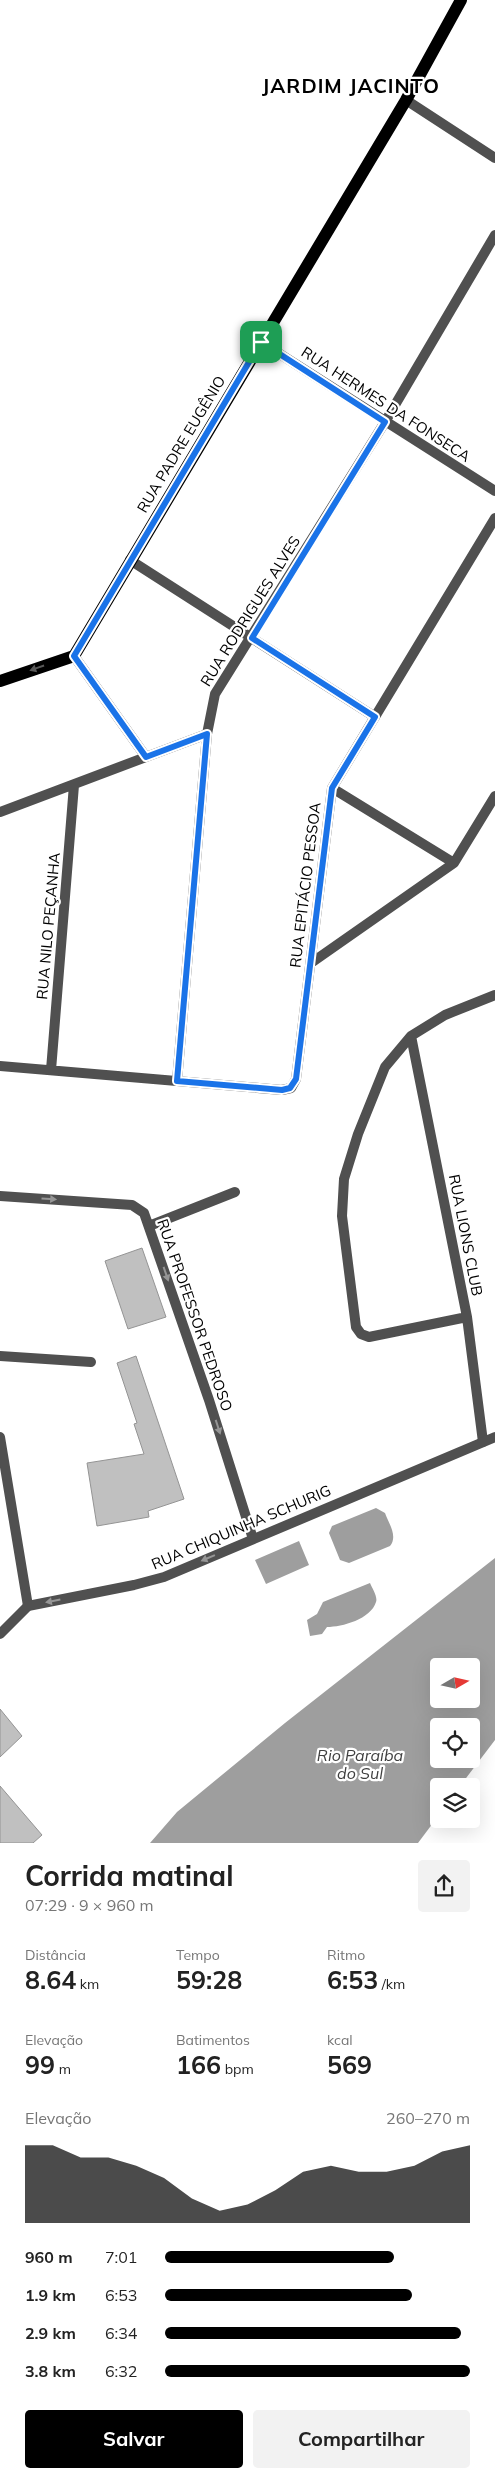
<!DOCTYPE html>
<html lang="pt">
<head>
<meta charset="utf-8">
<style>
  :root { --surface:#fff; --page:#f2f2f2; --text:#222; --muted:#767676; --accent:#000 }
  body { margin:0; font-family:Mulish,sans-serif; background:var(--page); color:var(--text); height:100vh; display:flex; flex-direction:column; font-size:19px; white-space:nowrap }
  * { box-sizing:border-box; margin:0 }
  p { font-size:16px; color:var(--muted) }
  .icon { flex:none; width:28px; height:28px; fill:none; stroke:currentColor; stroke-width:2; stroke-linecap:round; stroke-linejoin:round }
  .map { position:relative; height:1843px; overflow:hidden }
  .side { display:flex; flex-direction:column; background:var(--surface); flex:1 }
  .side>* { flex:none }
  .needle { width:32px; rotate:81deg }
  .controls { position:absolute; left:430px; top:1658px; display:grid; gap:10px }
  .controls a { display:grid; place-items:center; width:50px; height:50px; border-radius:5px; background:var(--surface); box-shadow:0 5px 20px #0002; font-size:25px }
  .pin { position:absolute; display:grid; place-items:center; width:42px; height:42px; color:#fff; margin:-21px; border-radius:10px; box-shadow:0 2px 8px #0006 }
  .round { display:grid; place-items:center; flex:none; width:52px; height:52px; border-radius:5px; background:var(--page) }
  .overview { display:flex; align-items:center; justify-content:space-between; height:85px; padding:0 25px }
  h1 { font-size:28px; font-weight:700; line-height:38px }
  .stats { display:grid; grid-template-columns:repeat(3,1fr); gap:8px; height:85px; padding:5px 25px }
  .stats div { display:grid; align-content:center }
  .stats b { font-size:25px; font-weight:700 }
  .stats small { font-size:14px; font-weight:400 }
  .stats p { font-size:14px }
  .chart { height:140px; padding:10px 25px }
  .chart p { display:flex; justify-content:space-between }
  .chart svg { width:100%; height:90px; margin-top:5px; fill:var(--accent); opacity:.7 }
  .primary-button { display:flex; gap:10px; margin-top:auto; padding:10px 25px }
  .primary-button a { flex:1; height:58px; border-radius:5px; background:var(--accent); color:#fff; font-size:20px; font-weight:700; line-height:58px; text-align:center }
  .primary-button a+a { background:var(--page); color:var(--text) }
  ul { padding:0 25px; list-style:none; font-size:16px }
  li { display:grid; grid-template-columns:80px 60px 1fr; align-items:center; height:38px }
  li i { height:12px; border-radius:6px; background:var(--accent) }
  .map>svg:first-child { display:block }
</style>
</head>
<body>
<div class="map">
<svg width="495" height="1843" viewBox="0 0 495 1843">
  <rect width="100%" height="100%" fill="#fff"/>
  <path fill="#9e9e9e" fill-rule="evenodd" d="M376 1508 385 1513C389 1524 398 1536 390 1546L349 1563 340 1560 329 1533 332 1526Z
    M299 1541 309 1565 266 1584 255 1560Z
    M495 1558V1740L460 1786H439V1815L418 1843H150L177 1812 285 1723ZM471 1666V1699H439V1666ZM471 1726V1759H439V1726Z
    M370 1583C372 1588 378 1597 376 1602 371 1619 342 1627 327 1627L322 1634 310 1636 307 1620 317 1614 323 1602Z"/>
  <path fill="#c0c0c0" stroke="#949494" d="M142 1248 166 1317 128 1329 105 1261Z
    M136 1356 184 1499 148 1511 149 1517 97 1526 87 1463 144 1454 134 1424 137 1423 117 1363Z
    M0 1709 22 1736 0 1757Z
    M0 1786 42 1835 33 1843H0Z"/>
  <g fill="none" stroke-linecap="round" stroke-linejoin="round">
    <path stroke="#505050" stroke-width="10" d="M406 100 495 158
      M261 342 495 491
      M130 560 375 717
      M74 656 146 757
      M332 788 454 863
      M0 812 207 734
      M311 963 454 863 495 796
      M411 1036 467 1317 483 1442
      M0 1066 282 1090 291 1088 296 1079 332 788 495 518
      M51 1070 74 785
      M177 1081 207 734 215 694 385 422 495 235
      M0 1196 132 1205 144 1213 209 1400 253 1539
      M149 1226 235 1192
      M467 1317 369 1337 361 1334 356 1327 342 1216 344 1179 358 1134 385 1067 411 1036 445 1015 495 995
      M0 1356 91 1362
      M0 1437 28 1606"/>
    <path stroke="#505050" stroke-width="10" d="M0 1634 28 1606 134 1585 164 1577 495 1437"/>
    <path stroke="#000" stroke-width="12" d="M0 681 74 656 406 100 461 0"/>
  </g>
  <defs><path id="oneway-solid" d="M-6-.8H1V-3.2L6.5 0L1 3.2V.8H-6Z" transform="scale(1.25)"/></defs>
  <use fill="#595959" href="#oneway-solid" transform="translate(37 668) rotate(161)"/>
  <g fill="#969696">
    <use href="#oneway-solid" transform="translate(49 1199) rotate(4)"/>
    <use href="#oneway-solid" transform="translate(166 1274) rotate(71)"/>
    <use href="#oneway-solid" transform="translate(218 1427) rotate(72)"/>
    <use href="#oneway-solid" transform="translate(208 1558) rotate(157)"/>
    <use href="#oneway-solid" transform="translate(53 1601) rotate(169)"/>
  </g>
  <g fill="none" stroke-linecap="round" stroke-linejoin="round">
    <g stroke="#fff" stroke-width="10">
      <path id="route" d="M261 342 385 422 252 638 375 717 332 788 296 1079 290 1088 282 1090 177 1081 207 734 146 757 74 656Z"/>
    </g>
    <use href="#route" stroke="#1a73e8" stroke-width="6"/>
  </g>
  <g text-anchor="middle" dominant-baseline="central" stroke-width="4.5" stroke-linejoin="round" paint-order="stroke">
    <g font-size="15" fill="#000" stroke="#fff">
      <text transform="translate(386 404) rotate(33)">RUA HERMES DA FONSECA</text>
      <text transform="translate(181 444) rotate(-59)">RUA PADRE EUGÊNIO</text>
      <text transform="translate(250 611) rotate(-58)">RUA RODRIGUES ALVES</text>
      <text transform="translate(305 885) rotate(-83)">RUA EPITÁCIO PESSOA</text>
      <text transform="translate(48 926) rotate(-85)">RUA NILO PEÇANHA</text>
      <text transform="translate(466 1235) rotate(79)">RUA LIONS CLUB</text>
      <text transform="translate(195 1315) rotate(71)">RUA PROFESSOR PEDROSO</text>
      <text transform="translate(241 1527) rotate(-23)">RUA CHIQUINHA SCHURIG</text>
    </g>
    <g font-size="16" font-style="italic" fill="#3f3f3f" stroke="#fff">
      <text x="360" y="1755">Rio Paraíba<tspan x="360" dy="18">do Sul</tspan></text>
    </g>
    <g font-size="20" font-weight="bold" letter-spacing="1" fill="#000" stroke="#fff">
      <text x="351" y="85">JARDIM JACINTO</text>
    </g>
  </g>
</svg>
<div class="controls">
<a><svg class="needle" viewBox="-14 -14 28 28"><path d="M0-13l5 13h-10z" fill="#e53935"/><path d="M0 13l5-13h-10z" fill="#767676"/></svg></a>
<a><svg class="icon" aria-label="locate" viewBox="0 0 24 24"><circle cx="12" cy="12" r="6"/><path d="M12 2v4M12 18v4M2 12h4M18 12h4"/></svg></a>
<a><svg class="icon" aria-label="layers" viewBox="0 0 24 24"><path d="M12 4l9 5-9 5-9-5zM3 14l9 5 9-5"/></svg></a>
</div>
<div class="pin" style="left:261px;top:342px;background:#1e9e55"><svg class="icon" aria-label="arrive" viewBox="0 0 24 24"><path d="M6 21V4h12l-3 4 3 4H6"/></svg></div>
</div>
<section class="side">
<div class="overview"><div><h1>Corrida matinal</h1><p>07:29 · 9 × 960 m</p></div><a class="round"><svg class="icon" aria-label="share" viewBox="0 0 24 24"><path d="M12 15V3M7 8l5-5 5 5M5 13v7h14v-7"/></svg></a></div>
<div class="stats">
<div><p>Distância</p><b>8.64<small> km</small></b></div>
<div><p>Tempo</p><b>59:28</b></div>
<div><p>Ritmo</p><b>6:53<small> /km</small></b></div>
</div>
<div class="stats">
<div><p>Elevação</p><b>99<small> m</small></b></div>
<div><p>Batimentos</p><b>166<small> bpm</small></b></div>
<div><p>kcal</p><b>569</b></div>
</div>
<div class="chart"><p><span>Elevação</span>260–270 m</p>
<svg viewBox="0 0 160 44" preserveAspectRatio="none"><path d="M0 44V6L10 6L20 12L30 12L40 16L50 22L60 32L70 38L80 35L90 28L100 19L110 16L120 19L130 19L140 16L150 9L160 6V44z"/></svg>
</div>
<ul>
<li><b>960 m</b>7:01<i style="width:75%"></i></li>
<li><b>1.9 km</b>6:53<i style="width:81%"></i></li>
<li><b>2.9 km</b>6:34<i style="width:97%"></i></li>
<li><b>3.8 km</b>6:32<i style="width:100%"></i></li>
</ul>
<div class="primary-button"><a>Salvar</a><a>Compartilhar</a></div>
</section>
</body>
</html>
